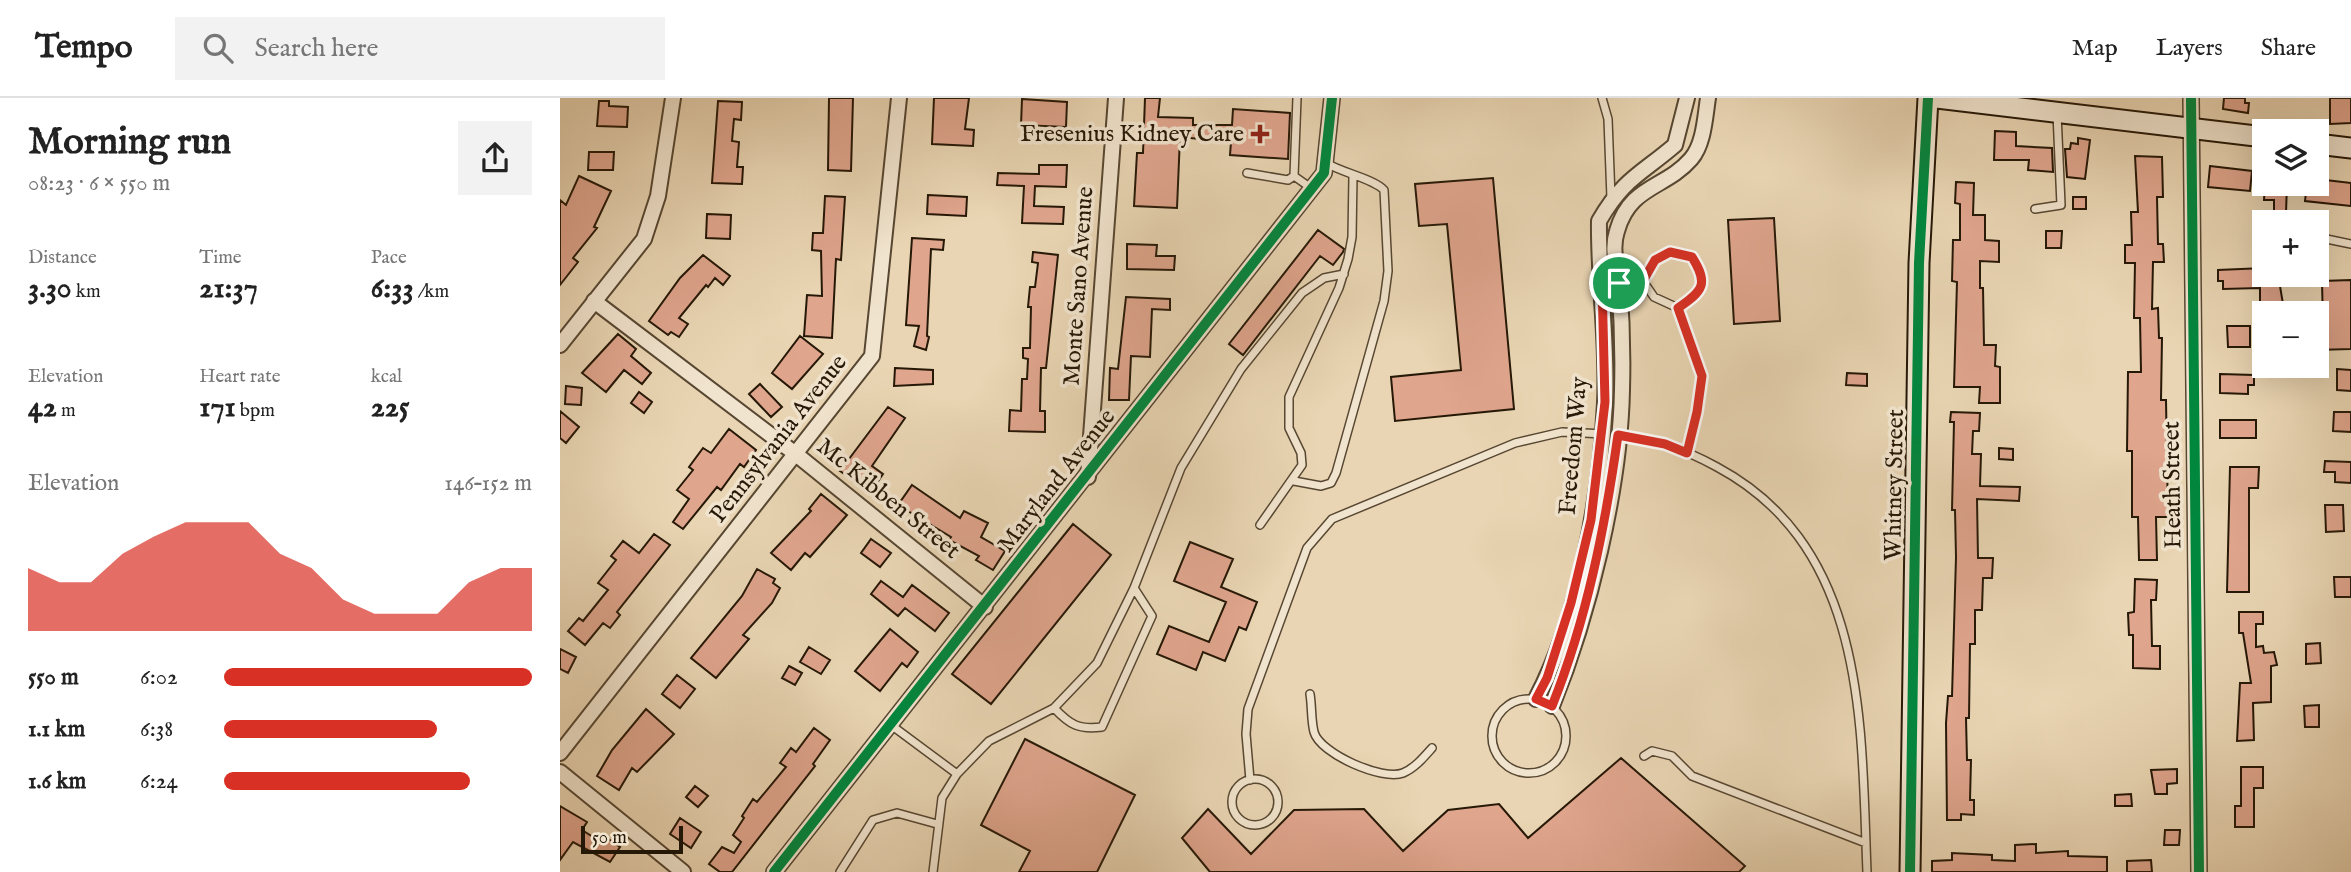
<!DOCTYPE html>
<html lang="en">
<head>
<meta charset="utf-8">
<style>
  :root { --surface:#fff; --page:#f2f2f2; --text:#222; --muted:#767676; --line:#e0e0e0; --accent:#d93025 }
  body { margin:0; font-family:"IM FELL English",serif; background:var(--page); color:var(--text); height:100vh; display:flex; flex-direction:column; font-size:26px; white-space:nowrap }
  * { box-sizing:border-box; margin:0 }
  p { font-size:23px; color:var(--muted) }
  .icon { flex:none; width:38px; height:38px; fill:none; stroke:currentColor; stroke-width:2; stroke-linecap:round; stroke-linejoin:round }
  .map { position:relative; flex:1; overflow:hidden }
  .sheet { display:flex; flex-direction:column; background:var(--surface); width:560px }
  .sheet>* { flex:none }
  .controls { position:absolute; left:1692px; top:21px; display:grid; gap:14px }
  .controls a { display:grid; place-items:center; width:77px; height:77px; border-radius:0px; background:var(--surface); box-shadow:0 7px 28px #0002; font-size:35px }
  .scale { position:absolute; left:21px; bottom:18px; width:102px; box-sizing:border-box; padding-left:7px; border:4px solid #261807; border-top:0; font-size:19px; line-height:24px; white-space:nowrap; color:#261807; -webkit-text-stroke:5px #f1e4ce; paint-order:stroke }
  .pin { position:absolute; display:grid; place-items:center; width:60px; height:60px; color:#fff; margin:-30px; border:4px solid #fff; border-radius:50%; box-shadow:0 2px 7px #0007 }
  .round { display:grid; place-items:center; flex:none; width:74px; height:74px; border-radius:0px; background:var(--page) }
  .head { display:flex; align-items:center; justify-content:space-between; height:119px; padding:0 28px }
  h1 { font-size:38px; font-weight:800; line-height:52px }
  .stats { display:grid; grid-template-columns:repeat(3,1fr); gap:10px; height:119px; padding:7px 28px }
  .stats div { display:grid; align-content:center }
  .stats b { font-size:30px; font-weight:800 }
  .stats small { font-size:19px; font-weight:400 }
  .stats p { font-size:19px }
  .chart { height:196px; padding:14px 28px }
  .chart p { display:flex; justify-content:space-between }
  .chart svg { width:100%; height:126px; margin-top:7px; fill:var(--accent); opacity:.7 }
  ul { padding:0 28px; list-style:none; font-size:23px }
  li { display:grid; grid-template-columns:112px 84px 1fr; align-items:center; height:52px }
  li i { height:18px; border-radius:9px; background:var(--accent) }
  header { display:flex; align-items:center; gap:42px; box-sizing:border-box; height:98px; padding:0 35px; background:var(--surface); border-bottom:2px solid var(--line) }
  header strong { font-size:33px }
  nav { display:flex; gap:38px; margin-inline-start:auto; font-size:24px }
  .search { width:490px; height:63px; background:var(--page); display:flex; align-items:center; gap:18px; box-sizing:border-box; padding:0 24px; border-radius:0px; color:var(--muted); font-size:26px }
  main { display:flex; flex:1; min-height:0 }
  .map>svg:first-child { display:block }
</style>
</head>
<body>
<header>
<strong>Tempo</strong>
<div class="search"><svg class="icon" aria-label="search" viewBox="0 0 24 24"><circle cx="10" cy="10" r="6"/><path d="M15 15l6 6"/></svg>Search here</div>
<nav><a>Map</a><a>Layers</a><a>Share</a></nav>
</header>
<main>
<section class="sheet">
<div class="head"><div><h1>Morning run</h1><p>08:23 · 6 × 550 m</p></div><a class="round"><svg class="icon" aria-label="share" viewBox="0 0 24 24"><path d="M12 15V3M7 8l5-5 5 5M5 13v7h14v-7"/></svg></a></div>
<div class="stats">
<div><p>Distance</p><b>3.30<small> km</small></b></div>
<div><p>Time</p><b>21:37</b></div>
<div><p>Pace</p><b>6:33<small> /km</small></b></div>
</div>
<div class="stats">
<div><p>Elevation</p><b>42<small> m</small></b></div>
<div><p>Heart rate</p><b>171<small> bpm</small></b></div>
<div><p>kcal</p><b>225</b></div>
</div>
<div class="chart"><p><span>Elevation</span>146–152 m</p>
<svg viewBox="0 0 160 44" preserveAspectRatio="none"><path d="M0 44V22L10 27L20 27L30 17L40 11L50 6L60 6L70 6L80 17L90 22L100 33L110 38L120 38L130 38L140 27L150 22L160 22V44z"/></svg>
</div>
<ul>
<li><b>550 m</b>6:02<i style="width:100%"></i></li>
<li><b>1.1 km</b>6:38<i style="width:69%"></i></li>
<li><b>1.6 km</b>6:24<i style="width:80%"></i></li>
</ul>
</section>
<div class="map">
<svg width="1791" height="774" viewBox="0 0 1791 774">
  <rect width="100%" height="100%" fill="#e9d5b3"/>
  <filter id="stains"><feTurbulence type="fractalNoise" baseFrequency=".00286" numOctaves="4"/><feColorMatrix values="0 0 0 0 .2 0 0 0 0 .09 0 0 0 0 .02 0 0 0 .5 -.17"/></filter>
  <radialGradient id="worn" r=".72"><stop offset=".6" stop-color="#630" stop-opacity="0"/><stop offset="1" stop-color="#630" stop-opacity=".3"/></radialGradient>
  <path fill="#dfa58d" stroke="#261807" stroke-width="2" d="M269 0H293L291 73 268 72Z
    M374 0H409L405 31 414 32 413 48 372 46Z
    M585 0H600L598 19 633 20V27H672L673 11 730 15 728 61 670 57 671 44 620 39 617 110 574 108 577 55H583Z
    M1664 0H1685V5H1689L1688 15 1663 11Z
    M1770 0H1791V25L1770 26Z
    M462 1 507 4 506 29 461 27Z
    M39 3H49V8L68 9 67 29 37 28Z
    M158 3 182 4 181 22 174 21 172 43 179 44 177 69H183L182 86 152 85Z
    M1435 33 1456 34V48L1492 50 1493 74 1468 72 1469 62H1434Z
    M1518 40 1530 42 1525 81 1507 79 1505 51H1510L1511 45 1518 46Z
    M29 54H54L53 72H28Z
    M1575 58 1602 59 1603 99H1597L1598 146H1603L1604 164H1593L1592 211 1598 210 1599 240H1602L1601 302H1606L1608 419H1596L1597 462H1579L1578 419H1572V353H1567L1568 274H1581L1580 220H1574L1575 165H1565V147H1572L1571 114H1578Z
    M479 67H507L506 89 475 88 474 108 504 109 503 126 462 125 464 88 437 87 438 75 479 76Z
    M1650 68 1692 73 1690 93 1648 89Z
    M19 78 51 93 34 129 37 130 13 160 18 164 0 187V102L6 107Z
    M933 80 954 311 835 323 831 279 901 272 887 126 859 128 855 86Z
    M1757 81 1791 85V108L1745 103 1747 86H1757Z
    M1396 84 1414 85 1413 117H1425V142L1439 143V164L1420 163V190H1423L1424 247H1436L1435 268 1440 269V305H1419L1420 289H1394L1397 184 1392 183 1393 142H1400V106L1395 105Z
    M1705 86H1727L1726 115H1714V102H1704Z
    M368 97 407 99 406 118 367 116Z
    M265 98 285 99 281 162 276 161 272 240 244 238 247 197 262 198 261 153 252 152 253 135H263Z
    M1513 99H1526V111H1513Z
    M147 116 171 117 170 141 146 140Z
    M1214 120 1220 223 1174 226 1168 122Z
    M758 132 784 151 783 154 773 167 760 158 683 257 669 246Z
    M1486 133H1502L1501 150H1486Z
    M352 140 384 142 383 152 371 151 367 238 369 239 366 252 354 248 359 228 346 227Z
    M567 146 597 147 596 158H615L614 172 567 171Z
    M473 154 498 157 486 270H481L480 313H485V334L449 333 450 312 461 313 462 281H467L468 261 463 260V250H470L471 209H468L470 189H475L478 165 472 164Z
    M143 157 170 178 163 187 155 180 148 189 146 187 119 220 128 226 119 239 111 234 108 237 89 223 120 180Z
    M1704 170V182H1719L1723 206H1700V190L1663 191V183H1658V172Z
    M1791 182V251L1757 252V227H1763L1762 183Z
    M566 199 610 201V212L592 211 590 259 571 258 569 302H549L550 270 558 271Z
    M1667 228H1690V249H1668Z
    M58 236 76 251 71 258 91 275 82 286 64 272 46 294 22 275Z
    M240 238 263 256 232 291 212 275Z
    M335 270 373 272V286L334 288Z
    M1777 271 1791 272V293L1777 292Z
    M1287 275 1307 276V288L1286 287Z
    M1660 276 1694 277V287H1688V296L1660 295Z
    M200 286 222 309 211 319 189 296Z
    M6 288 22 290 21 307 5 306Z
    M79 294 92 304 84 315 71 305Z
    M328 309 345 320 312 368 323 376 314 389 307 384 304 389 280 373Z
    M0 313 19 329 6 345 0 340Z
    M1391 314 1420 315 1419 333H1413L1412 356H1421L1420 388 1460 389 1459 403 1417 401 1418 460H1433L1432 480H1423L1422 512H1415V546H1410L1409 620H1406L1407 662H1411L1410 702H1414V717L1401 716V722H1387L1386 625 1388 598H1392L1396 459 1395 412H1392L1394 324H1390Z
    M1774 314H1791V334L1773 333Z
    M1660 322H1696V340H1660Z
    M169 331 196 352 184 369 180 366 161 392 157 389 123 431 113 424 129 401 117 392 133 372 129 369 143 350 151 355Z
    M1439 350 1453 351V362L1439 361Z
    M1765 363 1791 364V385L1775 384V374H1764Z
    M1670 369H1699L1698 390H1689V494H1667Z
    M352 387 400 420 404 413 428 425 421 439 445 453 433 472 416 462 419 458 389 442 391 439 338 407Z
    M261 396 287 417 250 459 245 455 231 472 211 455 251 413 249 411Z
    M1765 407H1783L1784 433 1766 434Z
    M513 426 551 457 431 606 392 576Z
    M94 436 110 447 57 514 60 517 50 530 43 525 25 547 8 533 19 520 23 523 48 492 38 485 56 462 51 458 63 443 79 455Z
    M311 441 331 455 320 469 301 455Z
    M630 444 673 461 661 489 697 504 686 532 679 529 665 563 643 554 636 572 597 556 609 528 649 544 666 504 614 483Z
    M197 471 215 481 213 485 220 490 212 505 183 537 189 541 156 580 131 560 182 498Z
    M1774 479H1791V499H1775Z
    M1575 481 1597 482 1596 502H1591L1592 548H1600V571L1573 570V537H1569L1568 515 1574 514Z
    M321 483 343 499 352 487 389 515 375 533 345 510 338 518 311 496Z
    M1679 514H1703V526H1696V549L1703 548 1704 555 1714 554 1717 567 1711 568V604L1693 605 1694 642 1677 643 1680 585H1691L1683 535H1679Z
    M330 531 358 554 347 569 342 565 320 593 295 573Z
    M1760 545 1761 565 1746 566V546Z
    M249 549 270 562 261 576 240 564Z
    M0 551 16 559 8 575 0 571Z
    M229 568 242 575 235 587 222 580Z
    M117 577 135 591 120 610 102 596Z
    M1759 607V629H1745L1744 608Z
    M86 611 114 636 77 674 72 670 59 692 37 678 52 652Z
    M254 630 270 642 253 666 255 668 172 774H160L149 766 162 749 174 755 181 744 173 737 184 720 182 718 193 701 197 704 226 669 220 665 231 650 236 654Z
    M465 641 575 697 537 774H459L470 753 421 727Z
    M1061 660 1185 768 1179 774H650L622 740 648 711 691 756 734 712 804 711 843 753 888 712 939 706 968 740Z
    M1681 669H1703V690H1694V729H1675V708H1681Z
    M1617 671V685L1607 686V696H1595L1591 672Z
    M135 688 148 698 138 709 126 699Z
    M1571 696 1572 708H1555V697Z
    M0 708 27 724 22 732 41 744 44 738 60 749 50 764 13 744 0 762Z
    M120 720 141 734 131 750 110 736Z
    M1605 732H1620L1619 747H1604Z
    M1476 746V755L1508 753V758L1547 759V774H1372V763L1392 762V755L1432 757V762L1455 763V747Z
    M1591 762 1592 774H1567V763Z"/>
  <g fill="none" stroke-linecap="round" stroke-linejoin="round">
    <g stroke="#574732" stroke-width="10">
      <path id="lane" d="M737 0 734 78 751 90
        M1042 0 1048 21 1051 100
        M687 75 728 82 734 78
        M1475 111 1501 107 1497 15
        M1757 139 1791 146
        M1083 183 1094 199 1118 210
        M1042 185 1083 183 1095 162 1109 154 1132 159C1149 186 1143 193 1118 210L1142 278 1137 314 1127 355
        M1057 337C1092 339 1126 352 1157 369 1308 450 1301 626 1307 774
        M734 383 761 388 771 385 776 375 824 203 828 173 824 92C814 81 783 75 766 65
        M700 427 742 367 741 355 729 330V299L779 190 788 161 792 139 793 78
        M750 596C752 608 751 622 754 634 760 656 823 683 843 675 855 670 864 659 872 650
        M932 638a37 37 0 1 1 74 0a37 37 0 1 1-74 0Z
        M494 610C510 627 519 632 542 629L592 518 574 490
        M331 627 397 676
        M1084 658 1092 653 1112 658 1132 678 1306 745
        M672 704a23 23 0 1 1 46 0a23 23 0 1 1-46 0Z
        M690 682 686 636 688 611 747 450 772 421 955 345 1002 334 1045 336
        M280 774 313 722 337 715 377 726
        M373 774 382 700 397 676 429 643 494 610 537 565 574 490 621 370 681 271 742 195 764 180 784 176"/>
    </g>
    <g stroke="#574732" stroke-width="18">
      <path id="street" d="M1631 0 1639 774
        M34 203 237 357 425 509
        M0 247 84 141 98 98 113 0
        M528 379 556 0
        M976 601C1020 517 1040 399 1045 305 1048 244 1038 183 1039 123 1064 80 1080 77 1115 47L1127 0
        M992 608C1029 516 1060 391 1062 292 1063 257 1062 220 1059 185 1057 167 1051 151 1057 133 1070 87 1105 91 1131 61 1144 46 1145 19 1148 0
        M0 655 312 258 339 0
        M0 674 123 774
        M214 774 764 75 772 0"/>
    </g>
    <g stroke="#261807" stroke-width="23">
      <path id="secondary" d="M1377 0 1704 39
        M1757 46 1791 50
        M1350 774 1359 165 1368 0"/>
    </g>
    <use href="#lane" stroke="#f1e4ce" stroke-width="7"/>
    <use href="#street" stroke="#f1e4ce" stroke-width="14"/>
    <use href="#secondary" stroke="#f1e4ce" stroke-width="19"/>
    <g stroke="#f1e4ce" stroke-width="15">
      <path id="cycleway" d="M1631 0 1639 774
        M214 774 764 75 772 0
        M1350 774 1359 165 1368 0"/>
    </g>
    <use href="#cycleway" stroke="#00873e" stroke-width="10"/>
  </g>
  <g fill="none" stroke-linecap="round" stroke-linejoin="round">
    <g stroke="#fff" stroke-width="14">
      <path id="route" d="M1110 154 1132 159C1149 186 1143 193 1118 210L1142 278 1137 314 1127 355 1105 346 1058 337C1045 429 1027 521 992 608L976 601 987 580 1011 505 1031 422 1045 304 1042 185 1083 183 1095 162Z"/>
    </g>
    <use href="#route" stroke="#d93025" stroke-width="9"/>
  </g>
  <path fill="#8f2418" stroke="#f1e4ce" stroke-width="2.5" d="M696.5 25.5h7v7h7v7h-7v7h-7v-7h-7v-7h7z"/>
  <g text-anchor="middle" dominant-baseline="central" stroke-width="7" stroke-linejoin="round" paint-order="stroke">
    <g font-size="24" fill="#261807" stroke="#f1e4ce" text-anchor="end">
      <text x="684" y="36">Fresenius Kidney Care</text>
    </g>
    <g font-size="24" fill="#261807" stroke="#f1e4ce">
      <text transform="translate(519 188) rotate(-86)">Monte Sano Avenue</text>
      <text transform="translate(219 341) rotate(-52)">Pennsylvania Avenue</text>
      <text transform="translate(1014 348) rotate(-85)">Freedom Way</text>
      <text transform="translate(497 383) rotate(-52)">Maryland Avenue</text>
      <text transform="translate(1335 387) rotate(-89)">Whitney Street</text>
      <text transform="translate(1613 387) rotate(-91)">Heath Street</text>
      <text transform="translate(328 401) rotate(39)">Mc Kibben Street</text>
    </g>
  </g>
  <rect width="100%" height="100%" filter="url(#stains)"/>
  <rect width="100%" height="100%" fill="url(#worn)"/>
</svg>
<div class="controls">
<a><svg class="icon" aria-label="layers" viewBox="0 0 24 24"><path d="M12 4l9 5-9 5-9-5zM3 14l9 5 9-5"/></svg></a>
<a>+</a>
<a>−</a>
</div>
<div class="scale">50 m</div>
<div class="pin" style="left:1059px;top:185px;background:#1e9e55"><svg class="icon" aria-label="arrive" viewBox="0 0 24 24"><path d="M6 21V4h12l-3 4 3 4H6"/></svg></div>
</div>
</main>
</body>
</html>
